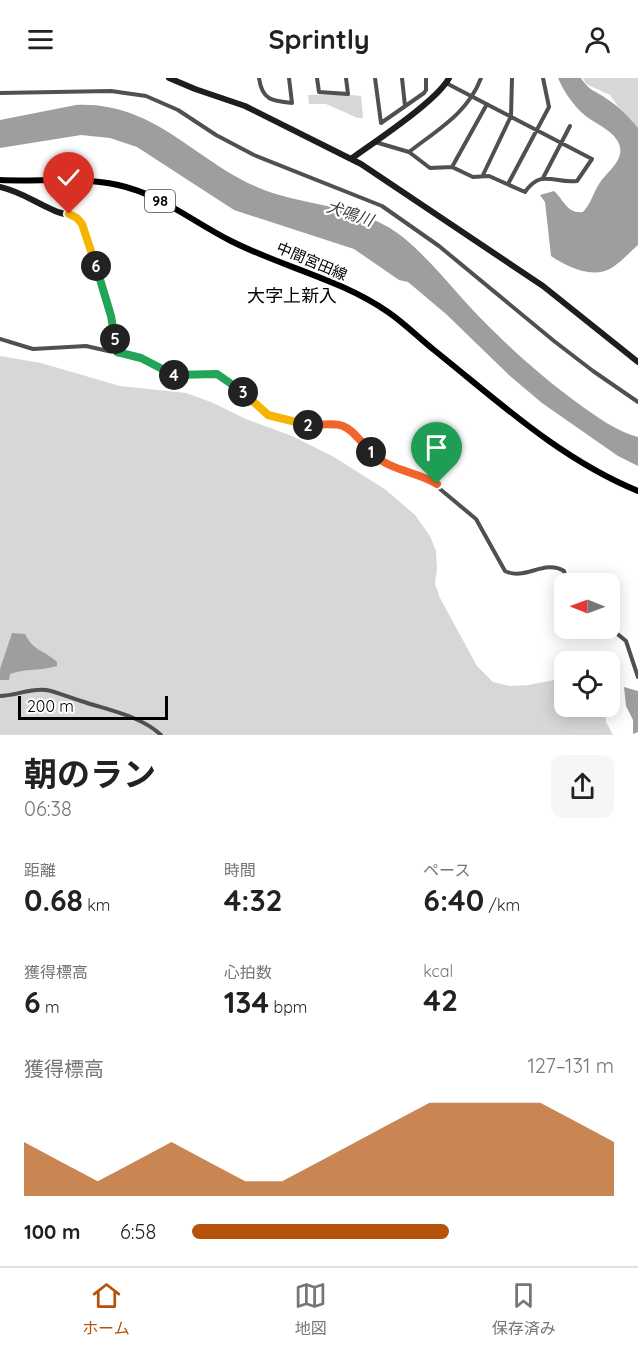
<!DOCTYPE html>
<html lang="ja">
<head>
<meta charset="utf-8">
<style>
  :root { --surface:#fff; --page:#f6f6f6; --text:#222; --muted:#767676; --line:#e0e0e0; --accent:#b45309 }
  body { margin:0; font-family:Quicksand,"Noto Sans JP",sans-serif; background:var(--page); color:var(--text); height:100vh; display:flex; flex-direction:column; font-size:22px; white-space:nowrap }
  * { box-sizing:border-box; margin:0 }
  p { font-size:20px; color:var(--muted) }
  .icon { flex:none; width:33px; height:33px; fill:none; stroke:currentColor; stroke-width:2; stroke-linecap:round; stroke-linejoin:round }
  .map { position:relative; height:657px; overflow:hidden }
  .panel { display:flex; flex-direction:column; background:var(--surface); flex:1 }
  .panel>* { flex:none }
  .needle { width:39px; rotate:271deg }
  .fabs { position:absolute; left:554px; top:495px; display:grid; gap:12px }
  .fabs a { display:grid; place-items:center; width:66px; height:66px; border-radius:12px; background:var(--surface); box-shadow:0 3px 15px #0003; font-size:30px }
  .scale { position:absolute; left:18px; bottom:15px; width:150px; box-sizing:border-box; padding-left:6px; border:3px solid #000; border-top:0; font-size:16px; line-height:21px; white-space:nowrap; color:#000; -webkit-text-stroke:4px #fff; paint-order:stroke }
  .pin { position:absolute; display:grid; place-items:center; width:51px; height:51px; color:#fff; margin:-62px -26px; border-radius:50% 50% 50% 0; rotate:-45deg; box-shadow:0 0 6px #0007 }
  .pin .icon { rotate:45deg }
  .km { position:absolute; width:30px; height:30px; margin:-15px; border-radius:50%; background:#222; color:#fff; font-size:16px; line-height:30px; text-align:center }
  .round { display:grid; place-items:center; flex:none; width:63px; height:63px; border-radius:12px; background:var(--page) }
  .summary { display:flex; align-items:center; justify-content:space-between; height:102px; padding:0 24px }
  h1 { font-size:33px; font-weight:700; line-height:45px }
  .figures { display:grid; grid-template-columns:repeat(3,1fr); gap:9px; height:102px; padding:6px 24px }
  .figures div { display:grid; align-content:center }
  .figures b { font-size:30px; font-weight:700 }
  .figures small { font-size:16px; font-weight:400 }
  .figures p { font-size:16px }
  .chart { height:168px; padding:12px 24px }
  .chart p { display:flex; justify-content:space-between }
  .chart svg { width:100%; height:108px; margin-top:6px; fill:var(--accent); opacity:.7 }
  ul { padding:0 24px; list-style:none; font-size:20px }
  li { display:grid; grid-template-columns:96px 72px 1fr; align-items:center; height:45px }
  li i { height:15px; border-radius:8px; background:var(--accent) }
  header { display:flex; justify-content:space-between; align-items:center; height:78px; padding:0 24px; background:var(--surface); font-size:27px; font-weight:700 }
  .tabs { display:flex; justify-content:space-around; align-items:center; height:84px; border-top:2px solid var(--line); background:var(--surface); font-size:16px; color:var(--muted) }
  .tabs a { display:grid; justify-items:center; gap:3px }
  .tabs .selected { color:var(--accent) }
  .map>svg:first-child { display:block }
</style>
</head>
<body>
<header><svg class="icon" aria-label="menu" viewBox="0 0 24 24"><path d="M4 6h16M4 12h16M4 18h16"/></svg>Sprintly<svg class="icon" aria-label="person" viewBox="0 0 24 24"><circle cx="12" cy="8" r="4"/><path d="M4 21q1-7 8-7t8 7"/></svg></header>
<div class="map">
<svg width="638" height="657" viewBox="0 0 638 657">
  <rect width="100%" height="100%" fill="#fff"/>
  <path fill="#d7d7d7" d="M583 0H638V57L610 17 586 6Z
    M339 16 361 18 363 40H358L326 26H309L308 17Z
    M0 278 41 285 120 308 186 315 211 324 246 341 292 358 334 379 386 412 415 437 430 458 436 473 437 490 435 506 440 520 477 588 493 604 510 608 529 607 564 600V628L605 629 606 644 613 657H0Z"/>
  <path fill="#9e9e9e" d="M558 0H581C590 14 595 12 607 21 619 29 629 39 638 50V167C630 174 622 183 613 189 594 202 567 189 551 178L545 124 540 117 554 113C564 122 567 136 583 134 591 126 593 115 599 106 605 96 618 87 620 76 624 55 593 46 581 34 572 25 563 12 558 0Z
    M76 27C161 23 200 93 276 116 319 129 368 130 404 160 429 181 448 205 470 229 503 264 540 298 579 326 597 339 616 353 638 359V388L618 378 542 325 510 298 446 236 408 204 399 202 354 171 234 132 137 69 110 60 81 57 0 70V42Z
    M12 555 25 556C34 574 43 571 57 584V588C42 593 25 590 10 596L9 602H0V591Z
    M624 609 638 613V654L633 656V642L626 628Z"/>
  <g fill="none" stroke-linecap="round" stroke-linejoin="round">
    <path stroke="#505050" stroke-width="4" d="M259 0C262 22 272 23 292 25L289 0
      M317 0 319 14 348 16 346 0
      M375 0 381 45 424 15 426 12V0
      M402 0 405 28
      M0 15 111 13 146 18 178 32 216 57 254 77 382 128 439 168 554 263 593 293 638 324
      M375 64 409 74 430 90 452 89 473 99 489 98 525 114C542 90 554 106 577 103L592 81 446 5
      M409 74C437 52 468 35 481 0
      M452 89 487 26
      M483 97 511 38 512 0
      M543 100 570 48
      M508 106 549 29 543 0
      M0 261 33 271 86 268 117 275 141 280 176 298 217 296 240 312 268 337 300 346 340 345 346 347 380 383 428 401 476 441 505 493C525 503 544 481 564 493L568 506
      M609 549 626 563 638 599
      M0 618C15 618 30 610 46 612 58 614 70 620 81 623 108 632 141 638 161 657"/>
    <path stroke="#1d1d1d" stroke-width="6" d="M169 0 195 11 245 28 361 86 543 208 638 284
      M351 81C374 64 437 23 449 0
      M0 109C19 113 35 124 53 132 63 137 74 136 82 146L111 238 117 275"/>
    <path stroke="#000" stroke-width="6" d="M0 102C39 104 79 98 118 107 160 116 193 144 231 163 282 189 340 201 388 234 404 245 418 259 434 272 499 324 560 381 638 413"/>
  </g>
  <g fill="none" stroke-linecap="round" stroke-linejoin="round">
    <g stroke="#fff" stroke-width="12">
      <path id="split-1" d="M371 374C389 393 416 393 437 406"/>
    </g>
    <g stroke="#fff" stroke-width="12">
      <path id="split-2" d="M308 347C349 345 343 344 371 374"/>
    </g>
    <g stroke="#fff" stroke-width="12">
      <path id="split-3" d="M243 314 268 337 308 347"/>
    </g>
    <g stroke="#fff" stroke-width="12">
      <path id="split-4" d="M174 297 217 296 243 314"/>
    </g>
    <g stroke="#fff" stroke-width="12">
      <path id="split-5" d="M115 261 117 274 141 280 174 297"/>
    </g>
    <g stroke="#fff" stroke-width="12">
      <path id="split-6" d="M96 188 111 238 115 261"/>
    </g>
    <g stroke="#fff" stroke-width="12">
      <path id="split-7" d="M69 136 77 140 82 146 96 188"/>
    </g>
    <use href="#split-1" stroke="#f0652b" stroke-width="8"/>
    <use href="#split-2" stroke="#f0652b" stroke-width="8"/>
    <use href="#split-3" stroke="#f5b400" stroke-width="8"/>
    <use href="#split-4" stroke="#22a559" stroke-width="8"/>
    <use href="#split-5" stroke="#22a559" stroke-width="8"/>
    <use href="#split-6" stroke="#22a559" stroke-width="8"/>
    <use href="#split-7" stroke="#f5b400" stroke-width="8"/>
  </g>
  <g text-anchor="middle" dominant-baseline="central" stroke-width="4.5" stroke-linejoin="round" paint-order="stroke">
    <rect fill="#fff" stroke="#4c4c4c" stroke-width="1.5" x="145" y="112" width="30" height="22" rx="4.5"/>
    <g font-size="14" font-weight="bold" fill="#000">
      <text x="160" y="123">98</text>
    </g>
    <g font-size="15" fill="#000" stroke="#fff">
      <text transform="translate(312 183) rotate(23)">中間宮田線</text>
    </g>
    <g font-size="16" font-style="italic" fill="#3f3f3f" stroke="#fff">
      <text transform="translate(350 135) rotate(18)">犬鳴川</text>
    </g>
    <g font-size="18" fill="#000" stroke="#fff">
      <text x="292" y="217">大字上新入</text>
    </g>
  </g>
</svg>
<div class="fabs">
<a><svg class="needle" viewBox="-14 -14 28 28"><path d="M0-13l5 13h-10z" fill="#e53935"/><path d="M0 13l5-13h-10z" fill="#767676"/></svg></a>
<a><svg class="icon" aria-label="locate" viewBox="0 0 24 24"><circle cx="12" cy="12" r="6"/><path d="M12 2v4M12 18v4M2 12h4M18 12h4"/></svg></a>
</div>
<div class="scale">200 m</div>
<div class="pin" style="left:437px;top:406px;background:#1e9e55"><svg class="icon" aria-label="arrive" viewBox="0 0 24 24"><path d="M6 21V4h12l-3 4 3 4H6"/></svg></div>
<div class="pin" style="left:69px;top:136px;background:#d93025"><svg class="icon" aria-label="check" viewBox="0 0 24 24"><path d="M5 12l5 5 9-10"/></svg></div>
<b class="km" style="left:371px;top:374px">1</b>
<b class="km" style="left:308px;top:347px">2</b>
<b class="km" style="left:243px;top:314px">3</b>
<b class="km" style="left:174px;top:297px">4</b>
<b class="km" style="left:115px;top:261px">5</b>
<b class="km" style="left:96px;top:188px">6</b>
</div>
<section class="panel">
<div class="summary"><div><h1>朝のラン</h1><p>06:38</p></div><a class="round"><svg class="icon" aria-label="share" viewBox="0 0 24 24"><path d="M12 15V3M7 8l5-5 5 5M5 13v7h14v-7"/></svg></a></div>
<div class="figures">
<div><p>距離</p><b>0.68<small> km</small></b></div>
<div><p>時間</p><b>4:32</b></div>
<div><p>ペース</p><b>6:40<small> /km</small></b></div>
</div>
<div class="figures">
<div><p>獲得標高</p><b>6<small> m</small></b></div>
<div><p>心拍数</p><b>134<small> bpm</small></b></div>
<div><p>kcal</p><b>42</b></div>
</div>
<div class="chart"><p><span>獲得標高</span>127–131 m</p>
<svg viewBox="0 0 160 44" preserveAspectRatio="none"><path d="M0 44V22L10 30L20 38L30 30L40 22L50 30L60 38L70 38L80 30L90 22L100 14L110 6L120 6L130 6L140 6L150 14L160 22V44z"/></svg>
</div>
<ul>
<li><b>100 m</b>6:58<i style="width:61%"></i></li>
</ul>
</section>
<nav class="tabs">
<a class="selected"><svg class="icon" aria-label="home" viewBox="0 0 24 24"><path d="M3 11l9-7 9 7M6 9v11h12V9"/></svg>ホーム</a>
<a><svg class="icon" aria-label="map" viewBox="0 0 24 24"><path d="M3 6l6-2 6 2 6-2v14l-6 2-6-2-6 2zM9 4v14M15 6v14"/></svg>地図</a>
<a><svg class="icon" aria-label="saved" viewBox="0 0 24 24"><path d="M7 4h10v16l-5-4-5 4z"/></svg>保存済み</a>
</nav>
</body>
</html>
